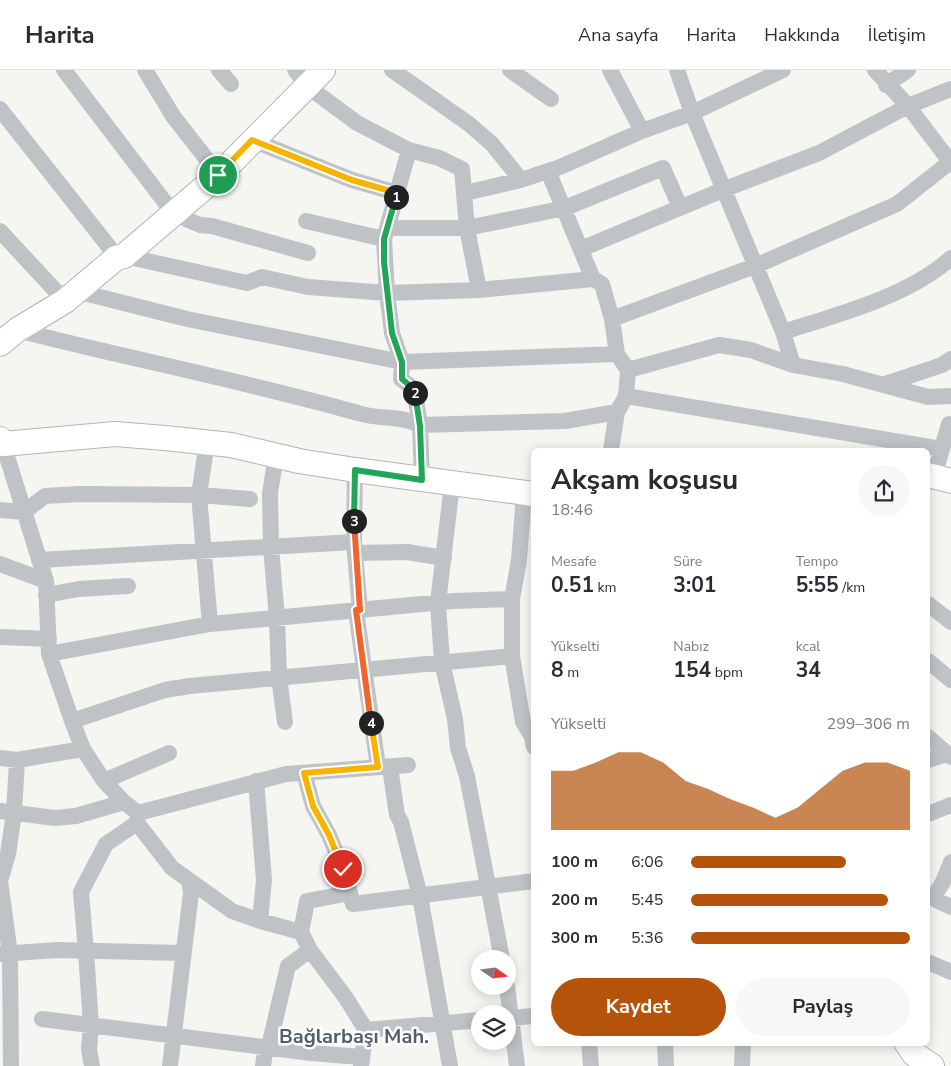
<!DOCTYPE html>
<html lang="tr">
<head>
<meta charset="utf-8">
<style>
  :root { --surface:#fff; --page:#f7f7f7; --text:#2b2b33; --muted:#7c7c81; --line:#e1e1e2; --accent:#b45309 }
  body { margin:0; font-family:"Nunito Sans",sans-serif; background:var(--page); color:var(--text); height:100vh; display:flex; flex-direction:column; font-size:19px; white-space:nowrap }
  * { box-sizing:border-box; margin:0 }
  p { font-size:16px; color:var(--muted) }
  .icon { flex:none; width:28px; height:28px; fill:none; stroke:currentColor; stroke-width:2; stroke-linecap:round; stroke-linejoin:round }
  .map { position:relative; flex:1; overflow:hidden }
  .panel { position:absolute; left:531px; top:378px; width:399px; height:598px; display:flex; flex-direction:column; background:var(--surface); border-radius:8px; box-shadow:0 2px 12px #0003 }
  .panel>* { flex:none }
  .needle { width:32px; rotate:104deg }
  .buttons { position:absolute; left:471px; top:880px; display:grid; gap:10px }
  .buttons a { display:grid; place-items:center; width:45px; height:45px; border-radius:50%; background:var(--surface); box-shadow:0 2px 12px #0003; font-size:25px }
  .pin { position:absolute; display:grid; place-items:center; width:42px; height:42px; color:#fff; margin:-21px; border:2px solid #fff; border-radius:50%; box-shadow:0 1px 5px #0007 }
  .km { position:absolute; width:25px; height:25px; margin:-12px; border-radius:50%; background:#222; color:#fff; font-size:14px; line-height:25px; text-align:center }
  .round { display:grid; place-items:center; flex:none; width:52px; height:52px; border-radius:26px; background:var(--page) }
  .summary { display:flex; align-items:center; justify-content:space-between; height:85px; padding:0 20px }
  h1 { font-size:28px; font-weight:700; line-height:38px }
  .figures { display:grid; grid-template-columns:repeat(3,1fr); gap:8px; height:85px; padding:5px 20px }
  .figures div { display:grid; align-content:center }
  .figures b { font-size:21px; font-weight:700 }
  .figures small { font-size:14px; font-weight:400 }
  .figures p { font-size:14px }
  .chart { height:140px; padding:10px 20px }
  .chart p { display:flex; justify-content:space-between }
  .chart svg { width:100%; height:90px; margin-top:5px; fill:var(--accent); opacity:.7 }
  .primary-button { display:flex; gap:10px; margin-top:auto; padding:10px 20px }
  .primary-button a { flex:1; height:58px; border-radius:30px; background:var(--accent); color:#fff; font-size:20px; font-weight:700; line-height:58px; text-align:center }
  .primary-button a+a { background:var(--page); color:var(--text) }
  ul { padding:0 20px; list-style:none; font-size:16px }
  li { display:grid; grid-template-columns:80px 60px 1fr; align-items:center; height:38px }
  li i { height:12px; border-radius:6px; background:var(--accent) }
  header { display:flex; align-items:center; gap:30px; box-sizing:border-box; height:70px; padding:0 25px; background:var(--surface); border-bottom:1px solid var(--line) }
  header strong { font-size:24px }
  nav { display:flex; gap:28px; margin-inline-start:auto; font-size:18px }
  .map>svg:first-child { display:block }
</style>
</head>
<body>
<header>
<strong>Harita</strong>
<nav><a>Ana sayfa</a><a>Harita</a><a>Hakkında</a><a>İletişim</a></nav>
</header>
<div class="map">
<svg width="951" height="996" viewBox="0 0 951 996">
  <rect width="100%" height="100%" fill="#f5f5f2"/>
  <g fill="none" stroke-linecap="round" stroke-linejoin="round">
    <g stroke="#afb5b8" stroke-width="26">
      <path id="secondary" d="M0 274 17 260 65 231 116 188 124 186 219 105 323 0
        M0 369 3 374 115 364 165 368 231 375 299 391 355 400 534 424
        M928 405 951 411
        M906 972 914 984 932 996"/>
    </g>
    <path stroke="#bfc3c6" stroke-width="16" d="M64 0 174 144 200 155 212 156 308 183
      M145 0 173 46 219 105
      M219 0 231 14
      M295 0 307 16 357 53 409 80 439 88 462 99 467 158 479 220
      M392 0 469 54 492 74 521 110
      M510 0 551 29
      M610 0 642 61
      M677 0 692 43 783 262 793 295
      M875 0 908 36 951 93
      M886 15 908 0
      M0 39 117 187
      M252 70 352 110 397 123
      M409 80 384 169 387 223 392 263 402 292 401 309 414 319 420 355 422 410
      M548 101 593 209 602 214 612 249 617 284
      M465 123 521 110 560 97 642 61 692 43 783 0
      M306 151 384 169
      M388 158H467L565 138 663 98 680 137
      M0 161 65 231
      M581 179 725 119 819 83 908 36 951 19
      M124 186 247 213 262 207 308 217 387 223 479 220 593 209
      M76 221 187 249 402 292 617 284 628 300
      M612 249 755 196 897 134 950 92
      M17 260C130 289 245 311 358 343 379 350 401 345 420 355L565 351 617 342
      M783 262C837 245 909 226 951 188
      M885 314 942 295 951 289
      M626 326 942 379 934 406
      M207 372 199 425 210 554
      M3 374 46 511 49 584 72 651 83 679 104 711 124 732 138 743 137 753 172 798 232 841 260 851 301 862 310 880 288 896 269 976
      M942 379 949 354
      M611 380 617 342 626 326 628 300 719 275 751 280 793 295 843 304 928 327 951 326
      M276 386 270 423 271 477 277 549 279 607 285 652
      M355 400 354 472 360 540
      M452 414 438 533 442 592 455 649 458 678 467 706 502 889
      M524 424 519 490 512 529V586L523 652 532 667 534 677
      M0 440 24 442 45 426 80 424 199 425 250 429
      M355 483 407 482 444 488
      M39 490 354 472
      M0 494 46 511
      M46 525 79 519 128 516
      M928 534 951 552
      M356 541 378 697
      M0 567 49 569
      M49 584 210 554 454 531 512 529
      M928 591 951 610
      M72 651 165 620 190 616 512 586
      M928 667 951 687
      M0 688 17 690 83 679
      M928 690 947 684
      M390 697 397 745 401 752 420 826 450 996
      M304 703 313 736 329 765 343 799 350 823
      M104 711 169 683
      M256 711 264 810 260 851
      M0 741 55 748 76 746 124 732
      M138 743 286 704 408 695
      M928 744 951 735
      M928 826 951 837
      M933 828 943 812 951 792
      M301 862 307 831 350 823 353 834 534 811
      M310 880 346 928 366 960 361 996
      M0 884 57 880 183 883
      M928 892 951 902
      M507 916 517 996
      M508 948 534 946
      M42 949 311 983 361 987
      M366 960 480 950
      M589 972 591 996
      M665 972 666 996
      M11 996 10 884 0 811 8 784 14 743 17 690
      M92 996 89 979 91 955 86 882 81 822 106 774 137 753
      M170 996 191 823 189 810
      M263 996 266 976
      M742 996 743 972"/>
    <use href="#secondary" stroke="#fff" stroke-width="24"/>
  </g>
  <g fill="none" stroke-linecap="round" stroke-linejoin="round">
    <g stroke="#fff" stroke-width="10">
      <path id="split-1" d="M218 105 252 70 352 110 397 123 396 127"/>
    </g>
    <g stroke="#fff" stroke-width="10">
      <path id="split-2" d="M396 127 384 169V192L392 263 402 292V309L414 319 415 323"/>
    </g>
    <g stroke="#fff" stroke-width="10">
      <path id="split-3" d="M354 451 355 400 422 410 420 356 415 323"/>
    </g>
    <g stroke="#fff" stroke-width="10">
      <path id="split-4" d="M354 451 360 540H356L371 653"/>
    </g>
    <g stroke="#fff" stroke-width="10">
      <path id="split-5" d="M343 799 329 765 313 736 304 703 378 697 371 653"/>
    </g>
    <use href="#split-1" stroke="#f5b400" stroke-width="6"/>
    <use href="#split-2" stroke="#22a559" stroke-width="6"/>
    <use href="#split-3" stroke="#22a559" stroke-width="6"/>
    <use href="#split-4" stroke="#f0652b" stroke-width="6"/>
    <use href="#split-5" stroke="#f5b400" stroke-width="6"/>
  </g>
  <g text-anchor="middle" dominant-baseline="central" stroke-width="5" stroke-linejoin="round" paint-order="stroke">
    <g font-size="20" font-weight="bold" fill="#546066" stroke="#fff">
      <text x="354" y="966">Bağlarbaşı Mah.</text>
    </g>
  </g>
</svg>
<div class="buttons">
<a><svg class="needle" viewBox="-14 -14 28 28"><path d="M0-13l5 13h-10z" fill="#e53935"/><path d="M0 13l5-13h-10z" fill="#7c7c81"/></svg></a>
<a><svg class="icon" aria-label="layers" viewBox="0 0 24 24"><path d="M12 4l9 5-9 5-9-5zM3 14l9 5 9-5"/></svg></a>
</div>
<div class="pin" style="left:218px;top:105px;background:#1e9e55"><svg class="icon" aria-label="arrive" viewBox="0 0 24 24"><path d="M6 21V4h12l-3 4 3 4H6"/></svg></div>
<div class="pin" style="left:343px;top:799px;background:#d93025"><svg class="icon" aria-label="check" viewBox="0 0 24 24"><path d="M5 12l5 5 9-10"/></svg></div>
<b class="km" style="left:396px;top:127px">1</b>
<b class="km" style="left:415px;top:323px">2</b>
<b class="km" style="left:354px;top:451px">3</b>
<b class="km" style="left:371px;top:653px">4</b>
<section class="panel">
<div class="summary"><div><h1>Akşam koşusu</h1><p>18:46</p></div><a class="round"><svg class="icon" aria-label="share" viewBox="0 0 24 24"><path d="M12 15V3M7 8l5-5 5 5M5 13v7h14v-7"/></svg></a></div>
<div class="figures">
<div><p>Mesafe</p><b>0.51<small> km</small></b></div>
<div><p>Süre</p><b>3:01</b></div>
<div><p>Tempo</p><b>5:55<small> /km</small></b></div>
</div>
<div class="figures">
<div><p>Yükselti</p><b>8<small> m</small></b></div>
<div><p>Nabız</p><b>154<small> bpm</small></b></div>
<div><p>kcal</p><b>34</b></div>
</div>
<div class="chart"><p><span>Yükselti</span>299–306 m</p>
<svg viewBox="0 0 160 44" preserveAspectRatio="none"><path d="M0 44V15L10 15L20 11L30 6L40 6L50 11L60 20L70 24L80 29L90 33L100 38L110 33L120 24L130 15L140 11L150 11L160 15V44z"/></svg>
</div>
<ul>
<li><b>100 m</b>6:06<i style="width:71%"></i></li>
<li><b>200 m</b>5:45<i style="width:90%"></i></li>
<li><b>300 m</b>5:36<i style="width:100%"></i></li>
</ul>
<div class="primary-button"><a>Kaydet</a><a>Paylaş</a></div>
</section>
</div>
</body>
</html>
